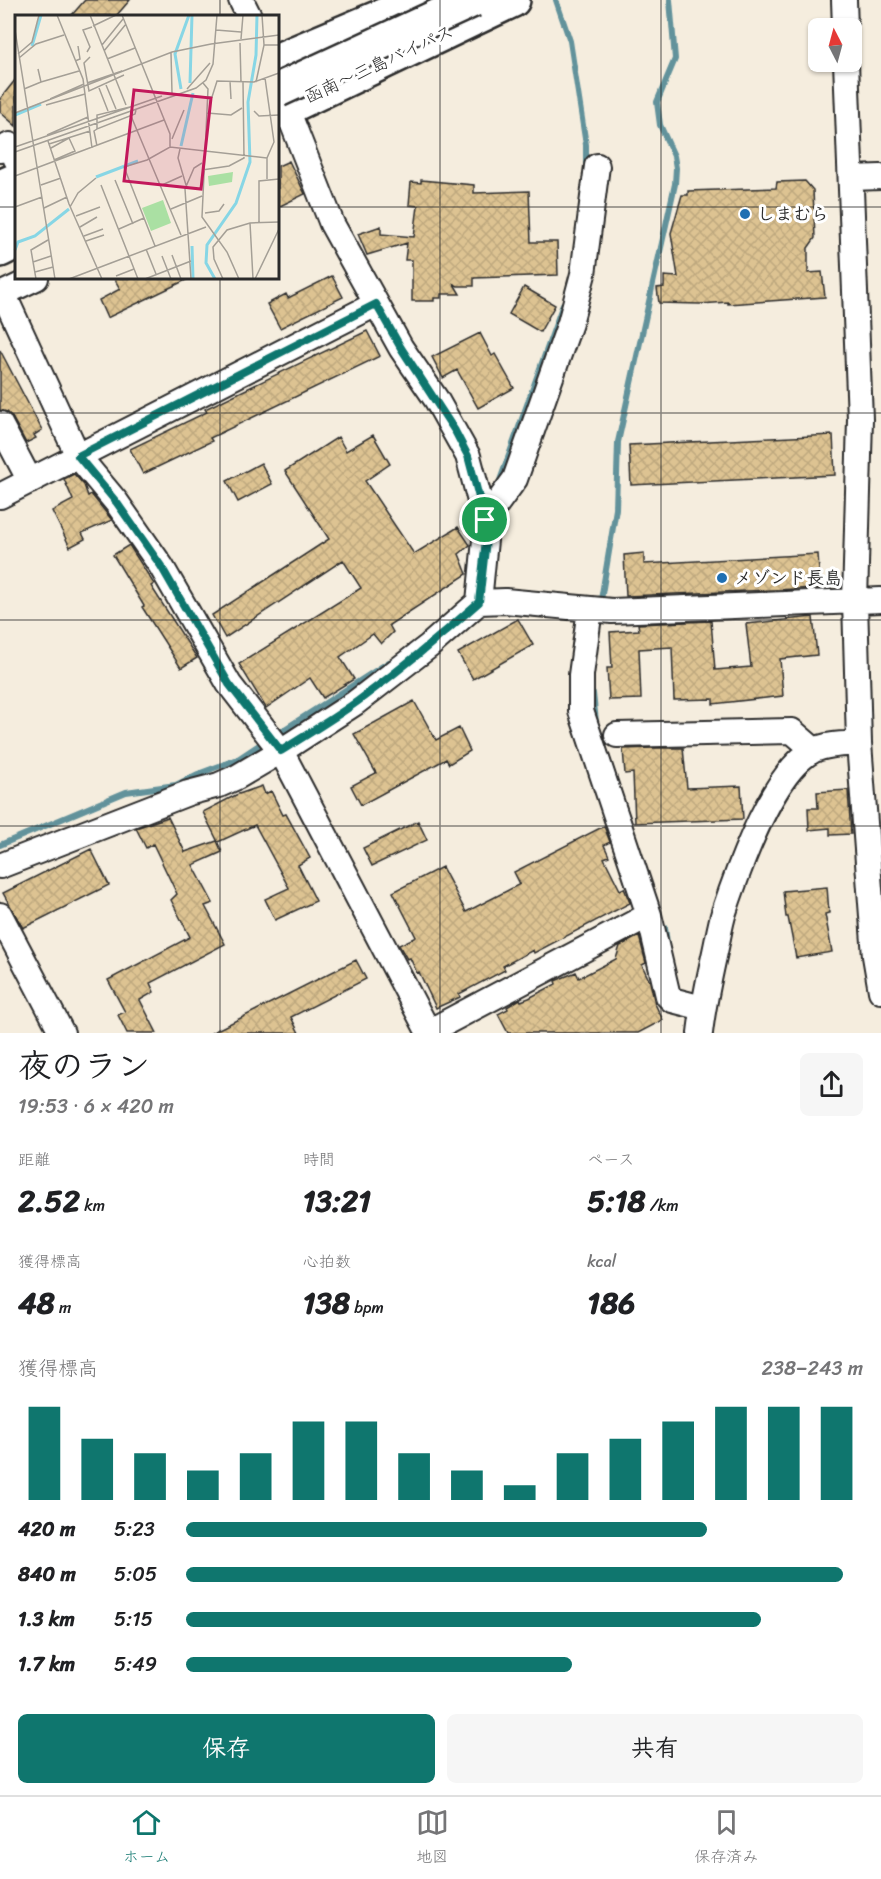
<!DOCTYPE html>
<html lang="ja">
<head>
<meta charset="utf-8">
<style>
  :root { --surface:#fff; --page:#f6f6f6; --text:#202124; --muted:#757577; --line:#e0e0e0; --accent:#0f766e }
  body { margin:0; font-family:Sriracha,"Klee One",sans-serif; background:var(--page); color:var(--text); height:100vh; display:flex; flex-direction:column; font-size:22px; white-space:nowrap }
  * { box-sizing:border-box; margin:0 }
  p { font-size:20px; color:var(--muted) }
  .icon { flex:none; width:33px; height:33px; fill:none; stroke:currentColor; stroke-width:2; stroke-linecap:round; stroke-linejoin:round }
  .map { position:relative; height:1033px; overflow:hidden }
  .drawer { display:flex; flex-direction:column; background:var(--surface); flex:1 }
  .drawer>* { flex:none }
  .needle { width:39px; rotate:354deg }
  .fabs { position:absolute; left:808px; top:18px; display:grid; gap:12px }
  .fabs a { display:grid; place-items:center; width:54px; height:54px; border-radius:9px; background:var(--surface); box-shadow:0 2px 4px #0004; font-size:30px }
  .pin { position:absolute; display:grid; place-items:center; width:51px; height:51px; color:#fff; margin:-26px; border:3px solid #fff; border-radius:50%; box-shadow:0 2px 6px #0007 }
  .round { display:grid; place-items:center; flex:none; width:63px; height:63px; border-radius:9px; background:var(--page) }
  .overview { display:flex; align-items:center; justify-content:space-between; height:102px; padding:0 18px }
  h1 { font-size:33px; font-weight:800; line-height:45px }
  .figures { display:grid; grid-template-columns:repeat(3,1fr); gap:9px; height:102px; padding:6px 18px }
  .figures div { display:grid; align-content:center }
  .figures b { font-size:30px; font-weight:800 }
  .figures small { font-size:16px; font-weight:400 }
  .figures p { font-size:16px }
  .chart { height:168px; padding:12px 18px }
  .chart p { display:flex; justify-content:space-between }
  .chart svg { width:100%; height:108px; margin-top:6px; stroke:var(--accent); stroke-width:6 }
  .primary-button { display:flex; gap:12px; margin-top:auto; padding:12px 18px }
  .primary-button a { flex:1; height:69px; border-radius:9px; background:var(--accent); color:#fff; font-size:24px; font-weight:800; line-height:69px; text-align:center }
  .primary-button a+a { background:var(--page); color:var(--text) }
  ul { padding:0 18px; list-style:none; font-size:20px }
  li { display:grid; grid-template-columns:96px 72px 1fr; align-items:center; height:45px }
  li i { height:15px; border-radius:8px; background:var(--accent) }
  .tabs { display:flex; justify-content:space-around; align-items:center; height:84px; border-top:2px solid var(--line); background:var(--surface); font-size:16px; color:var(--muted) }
  .tabs a { display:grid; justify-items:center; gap:3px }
  .tabs .selected { color:var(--accent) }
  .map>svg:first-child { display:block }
</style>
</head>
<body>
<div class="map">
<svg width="881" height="1033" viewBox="0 0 881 1033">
  <defs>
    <pattern id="building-cross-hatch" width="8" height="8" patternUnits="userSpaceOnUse" patternTransform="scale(1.5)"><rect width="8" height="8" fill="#ddc392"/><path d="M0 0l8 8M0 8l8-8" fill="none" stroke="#bea87e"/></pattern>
  </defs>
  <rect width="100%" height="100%" fill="#f5edde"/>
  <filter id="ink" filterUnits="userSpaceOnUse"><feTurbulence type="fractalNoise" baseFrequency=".0167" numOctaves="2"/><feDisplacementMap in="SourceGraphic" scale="12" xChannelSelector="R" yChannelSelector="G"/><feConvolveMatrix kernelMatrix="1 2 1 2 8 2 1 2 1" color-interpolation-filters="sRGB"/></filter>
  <g filter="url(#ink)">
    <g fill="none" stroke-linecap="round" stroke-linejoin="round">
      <path stroke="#62929b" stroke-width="6" d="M556 0 570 41 586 145V170
        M498 486 563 304
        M600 606 616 509 618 442 675 184 676 168 674 156 660 125 657 102 675 59 670 0
        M593 693 596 722
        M274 736 389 662
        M0 845 126 792 176 785 198 774 238 759 265 741
        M665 928 667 943"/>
    </g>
    <path fill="url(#building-cross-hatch)" stroke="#2b2b2b" stroke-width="1.5" d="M85 0H130L116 16H71Z
      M16 79V126L0 112V99Z
      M289 161 305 194 278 207V166Z
      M421 180 474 185V193L529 191 531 242H557L558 275 474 278V286H458L454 284 460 294H441V298H434V301H412V260H405L407 243 367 255 358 234 381 226V234L414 237 418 206 409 205 411 182 421 183Z
      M805 181 813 190 815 238 808 248V273L822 272 825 297 728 304V302L700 304 659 303 657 288 664 287V276L678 277 671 233 682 195H688V191L776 188 777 182Z
      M332 276 343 297 280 328 267 304 286 294 288 298Z
      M114 278H190L107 318 99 300 120 289Z
      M524 287 555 305 540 332 509 314Z
      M367 331 380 356 210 438 212 441 143 474 130 449 207 412 205 409Z
      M480 333 492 356 495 354 514 388 478 408 457 370 443 378 432 357Z
      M0 350 42 430 34 435 36 438 26 443 12 417 7 412 0 410Z
      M373 435 390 464 365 481 414 554 458 527 470 545 459 554 467 574 389 625 393 632 381 644 373 634 340 657 354 679 323 698 310 678 266 708 239 664 361 588 343 560 225 638 212 615 329 539 285 471 338 437 346 451Z
      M833 435 835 475 631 485 629 445Z
      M261 463 272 484 238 502 227 481Z
      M74 474 84 485 88 496 91 494 112 520 82 533 85 539 70 547 52 511 73 500 64 479Z
      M129 545 154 584 151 586 197 658 181 668 142 607 144 606 113 555Z
      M644 553V564L818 554 820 588 626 596 624 555Z
      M813 617 817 655 780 659 783 696 713 704V699L674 700 672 647 639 649 641 699 609 700 607 668H612L610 632 639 630 638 624 711 621 715 670 751 667 746 624Z
      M518 619 533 645 473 679 458 653Z
      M414 701 436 740 459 728 470 751 449 764 446 759 361 805 351 786 376 773 354 734Z
      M652 748H683L687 788 741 786 743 819 635 823 633 773 625 774 623 749Z
      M262 786 265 794 271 791 283 815 286 814 310 858 298 865 316 901 275 920 265 899 289 888 255 825 218 842 203 812 236 795Z
      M848 790 851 834 830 835V828L809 830 808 808H818L817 792Z
      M168 817 185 852 217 841 222 852 193 865 213 903 205 906 225 944 150 983 154 992 140 1000 157 1033H127L118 1015 125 1012 108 980 190 937 171 900 177 894 153 844 146 848 136 828Z
      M418 821 427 840 372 866 363 848Z
      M604 826 610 842 604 845 609 856 604 858 620 890 624 888 630 903 534 953 533 950 503 966 505 970 459 994 460 997 436 1008 419 972 417 973 410 958 407 959 399 945 416 937 393 892 442 867 466 912 520 884 514 872Z
      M91 849 109 885 23 928 3 893Z
      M827 887 829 913 825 914 832 952 796 958 788 917H786L783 891Z
      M639 936 646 963 642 965 650 982 655 1004 663 1020 638 1033H508L498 1014 508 1009 507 1007 520 999 521 1001 529 998 556 984 555 981 576 972 579 978 616 959 620 946Z
      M356 960 366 979 291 1017 299 1033H211Z"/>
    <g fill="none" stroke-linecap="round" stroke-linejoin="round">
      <g stroke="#2b2b2b" stroke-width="28">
        <path id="minor" d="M241 0 249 16
          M844 0 845 28
          M846 62 860 419 855 601 859 743 875 956 881 991
          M281 94 332 224 401 348 436 399 468 456 485 520V540L479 602
          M0 150 10 145 16 159
          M851 178 881 177
          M3 293 78 456 117 503 161 566 229 684 281 751 429 1033
          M0 295 36 278
          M0 424 30 481
          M0 496 376 304
          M485 520 515 479 570 323 583 274 597 166
          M590 609 581 675V711L649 915 668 996 672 1000 703 1008
          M617 735 792 731 814 750
          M0 866 188 793 219 785 237 777 281 751 355 703 429 646 479 602 505 601 612 611 881 600
          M0 915 62 1033
          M428 1032 649 915
          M700 1033C703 1006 709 979 715 952 718 939 720 925 724 912 738 870 773 770 814 750 827 744 844 744 859 743"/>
      </g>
      <g stroke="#2b2b2b" stroke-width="38">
        <path id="highway" d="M278 60 420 0
          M278 112 513 0
          M0 187 16 180
          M0 217 16 210
          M0 250 16 242"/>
      </g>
      <use href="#minor" stroke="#fff" stroke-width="24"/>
      <use href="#highway" stroke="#fff" stroke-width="33"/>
      <g stroke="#2b2b2b" stroke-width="38" stroke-linecap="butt">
        <path id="highway-bridge" d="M278 90 473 0"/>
      </g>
      <use href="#highway-bridge" stroke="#fff" stroke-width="33"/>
    </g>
  </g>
  <g fill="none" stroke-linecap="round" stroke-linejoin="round" filter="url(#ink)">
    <g stroke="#fff" stroke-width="12">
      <path id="route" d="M376 304 401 348 455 431 468 456 485 520 486 540 479 602C440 637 400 670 358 701 333 719 306 735 281 751L229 684 161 566 117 503 78 456Z"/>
    </g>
    <use href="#route" stroke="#0f766e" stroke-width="8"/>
  </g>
  <path fill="none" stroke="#2b2b2b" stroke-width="1.5" stroke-opacity="0.55" d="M220 0V16M440 0V1033M661 0V1033M0 207H16M278 207H881M220 278V1033M0 413H881M0 620H881M0 826H881"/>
  <g fill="#1f6fb2" stroke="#fff" stroke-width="2">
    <circle cx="745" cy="214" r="6"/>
    <circle cx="722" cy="578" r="6"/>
  </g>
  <g text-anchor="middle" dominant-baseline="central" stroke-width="6" stroke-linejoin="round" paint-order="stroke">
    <g font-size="18" fill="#2b2b2b" stroke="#fff">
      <text transform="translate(379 64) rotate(-25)">函南～三島バイパス</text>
    </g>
    <g font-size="18" font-weight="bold" fill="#2b2b2b" stroke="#fff" text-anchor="start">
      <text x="757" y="214">しまむら</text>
      <text x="734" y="578">メゾンド長島</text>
    </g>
  </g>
  <g transform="translate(15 15)">
    <rect width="264" height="264" fill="#f5edde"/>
    <path d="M218 157 217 167 194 171 193 161ZM148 185 156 208 136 216 127 193Z" fill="#aae0a3"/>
    <path fill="none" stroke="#87d6e5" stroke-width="3" d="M17 31 26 0M175 68 177 0M166 74 160 39 174 0M0 100 26 89M166 131 178 78M81 162 123 146M177 231 178 264M0 235 3 227 20 221 54 194M200 264 191 248 192 230 221 188 235 147 233 87 241 40 242 0"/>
    <path fill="none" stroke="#a49f96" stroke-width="1.5" d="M42 0 68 64 77 133M75 0 111 90M107 0 155 119V132M247 0 249 30M78 11 101 0M0 15 40 264M201 15 226 17M226 24 228 0M225 28 226 67M196 29 264 20M87 30 108 4M89 36 111 9M72 37 75 32 68 15 77 12M156 38 157 78M3 39 17 27 24 0M75 42 69 48 74 76 109 60M4 43 21 29 49 20M92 44 120 33M60 46 65 44 63 31M250 63 259 127 252 143V164M215 66 216 84M26 67 64 56M241 67 249 30H264M72 68 107 56M188 68 193 74 187 202 212 237 224 264M91 70 101 94M84 73 93 96M9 74 26 67 23 54M172 74 195 48M193 82H197L202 66 239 67 264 58M35 84 69 69M31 90 70 79M119 91 82 100V114L120 99 121 95M239 96 244 101 264 100M0 98 157 37 196 29M192 98 216 100 227 93M116 101 166 220M32 120 73 102M157 124 169 95M33 126 54 189 87 264M34 129 75 116M82 131 79 116 82 114M0 132 147 81M36 133 54 123M165 134 163 143 171 170M0 137 181 73 191 65 198 49 202 0M39 145 60 136 54 123M187 155 214 151 229 143 228 67M0 161 149 105M100 165 118 209M26 170 46 163M86 170 114 241M147 170 167 161M0 192 27 182M55 192 63 178 81 163M29 193 52 182M156 194 187 181M190 198 204 196 209 189M61 201 85 192M235 208 238 264M244 208V166L264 164M65 212 82 202M104 214 129 203M69 221 88 214M71 226 89 220M140 231 109 152 132 145 155 132 252 143M131 234 141 259M157 240 166 264M114 241 123 264M147 241 156 264M18 247 36 241M96 248 191 212M20 257 38 252M101 261 119 254M21 264 16 235 33 225M54 264 96 248M130 264 176 246M176 264 170 174 179 153 187 148M208 264 199 244 198 232 212 215 235 208 264 207M240 264 264 214"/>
    <path fill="#c2185b" fill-opacity="0.15" stroke="#c2185b" stroke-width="3" d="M119 75 196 83 186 174 109 166Z"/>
    <rect width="264" height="264" fill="none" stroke="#2b2b2b" stroke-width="3"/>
  </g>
</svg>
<div class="fabs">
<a><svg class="needle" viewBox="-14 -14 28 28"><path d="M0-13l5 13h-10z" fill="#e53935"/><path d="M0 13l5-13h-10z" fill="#757577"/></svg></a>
</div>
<div class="pin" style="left:485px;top:520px;background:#1e9e55"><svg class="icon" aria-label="arrive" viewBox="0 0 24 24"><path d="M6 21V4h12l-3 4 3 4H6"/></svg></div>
</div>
<section class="drawer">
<div class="overview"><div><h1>夜のラン</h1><p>19:53 · 6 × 420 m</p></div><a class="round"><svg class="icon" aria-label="share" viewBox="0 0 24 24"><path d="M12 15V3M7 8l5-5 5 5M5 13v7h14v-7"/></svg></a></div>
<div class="figures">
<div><p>距離</p><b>2.52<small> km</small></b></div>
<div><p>時間</p><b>13:21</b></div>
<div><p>ペース</p><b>5:18<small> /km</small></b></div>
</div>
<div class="figures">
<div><p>獲得標高</p><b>48<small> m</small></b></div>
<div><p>心拍数</p><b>138<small> bpm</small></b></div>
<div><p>kcal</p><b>186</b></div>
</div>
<div class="chart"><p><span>獲得標高</span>238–243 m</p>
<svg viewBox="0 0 160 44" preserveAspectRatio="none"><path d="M5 44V6M15 44V19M25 44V25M35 44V32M45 44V25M55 44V12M65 44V12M75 44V25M85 44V32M95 44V38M105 44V25M115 44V19M125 44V12M135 44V6M145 44V6M155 44V6"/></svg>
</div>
<ul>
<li><b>420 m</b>5:23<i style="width:77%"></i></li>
<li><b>840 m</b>5:05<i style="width:97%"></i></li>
<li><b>1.3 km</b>5:15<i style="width:85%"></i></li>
<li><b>1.7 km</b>5:49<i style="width:57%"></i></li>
</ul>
<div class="primary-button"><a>保存</a><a>共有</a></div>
</section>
<nav class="tabs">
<a class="selected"><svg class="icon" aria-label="home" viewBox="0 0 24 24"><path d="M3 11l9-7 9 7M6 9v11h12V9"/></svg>ホーム</a>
<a><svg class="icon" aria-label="map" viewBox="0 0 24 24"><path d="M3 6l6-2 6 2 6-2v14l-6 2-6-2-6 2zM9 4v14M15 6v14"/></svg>地図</a>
<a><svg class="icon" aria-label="saved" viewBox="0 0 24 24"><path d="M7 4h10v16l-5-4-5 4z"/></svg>保存済み</a>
</nav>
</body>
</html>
